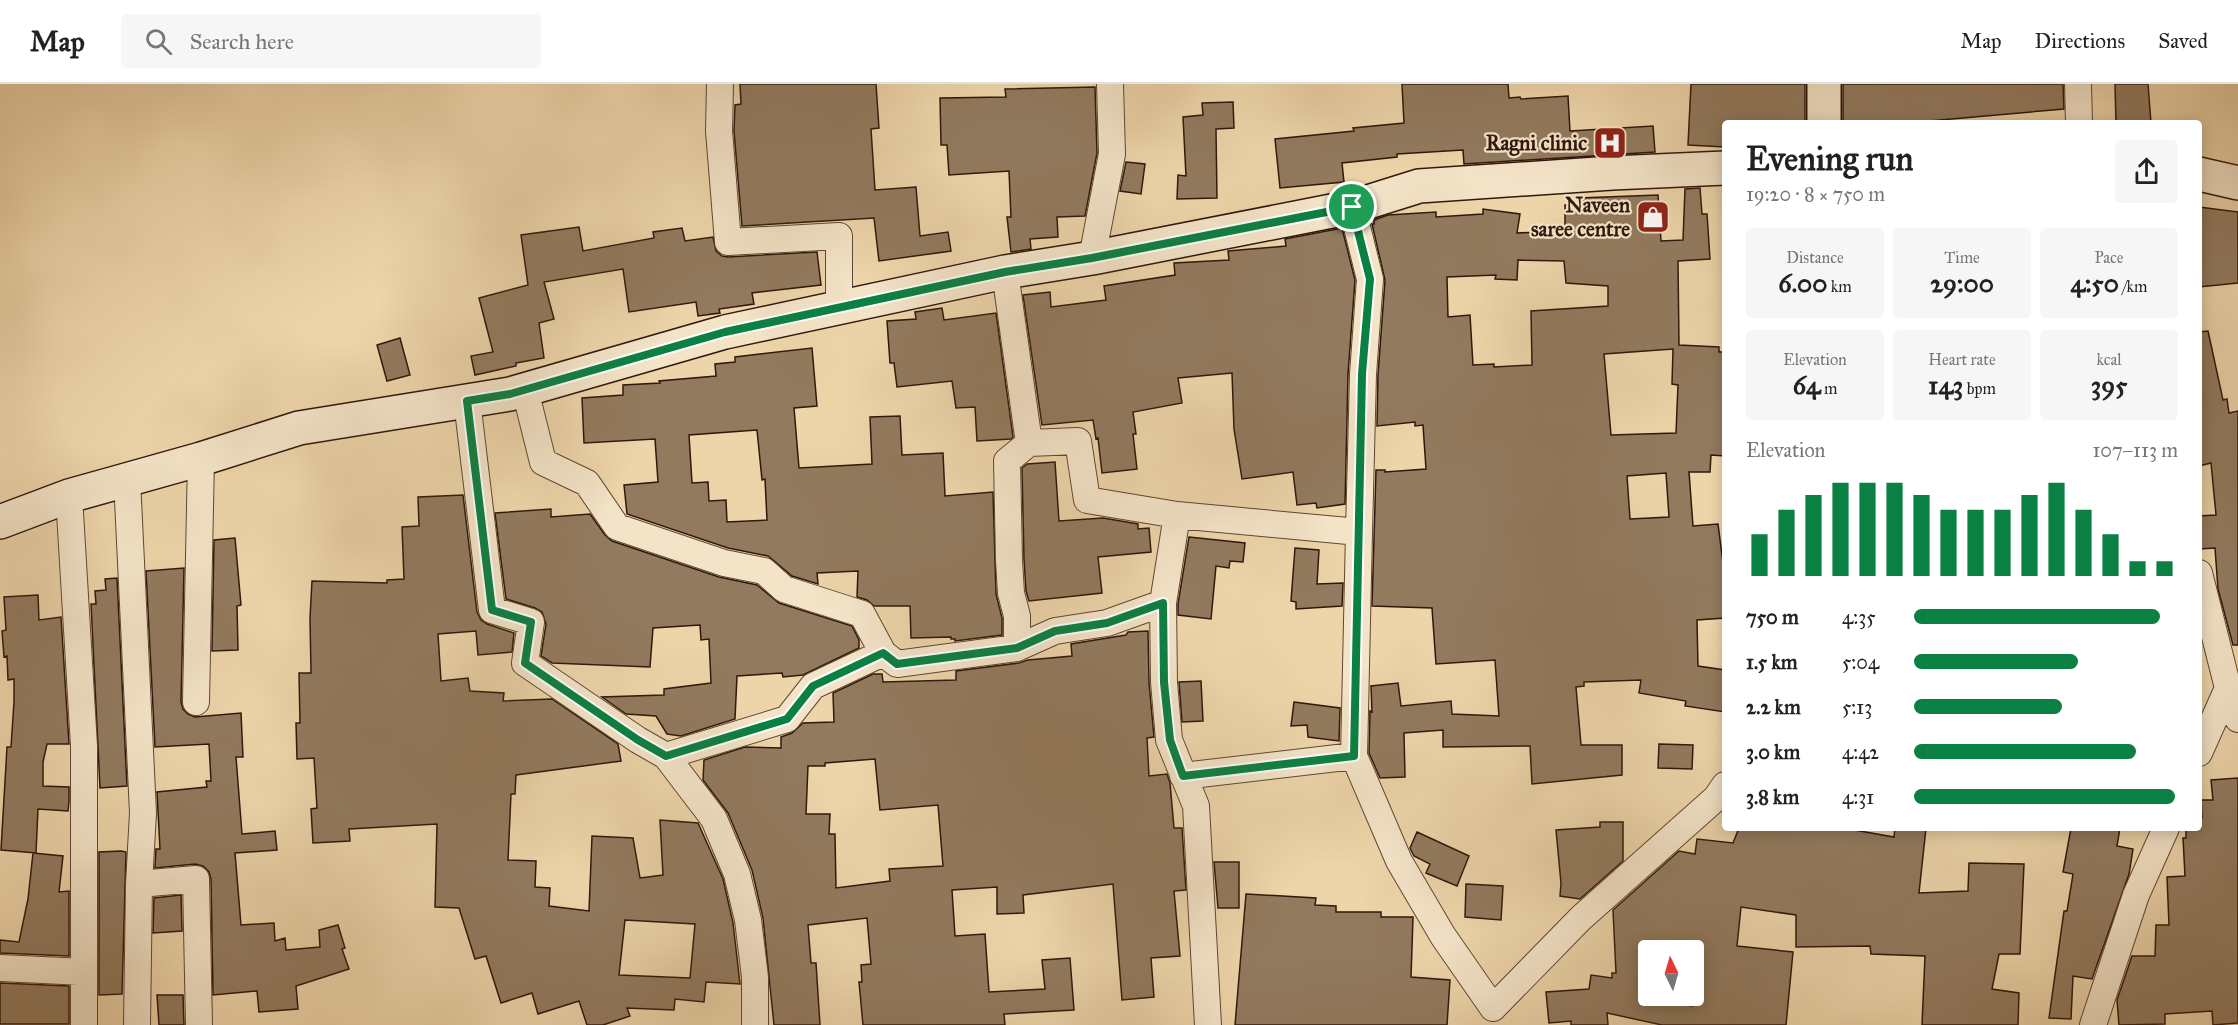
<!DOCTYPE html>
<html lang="en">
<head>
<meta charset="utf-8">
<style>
  :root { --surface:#fff; --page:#f6f6f6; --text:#222; --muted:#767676; --line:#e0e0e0; --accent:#0b8043 }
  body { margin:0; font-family:"IM FELL Great Primer",serif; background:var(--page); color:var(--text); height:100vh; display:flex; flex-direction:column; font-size:22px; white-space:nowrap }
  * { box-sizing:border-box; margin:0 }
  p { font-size:20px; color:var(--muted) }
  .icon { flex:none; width:33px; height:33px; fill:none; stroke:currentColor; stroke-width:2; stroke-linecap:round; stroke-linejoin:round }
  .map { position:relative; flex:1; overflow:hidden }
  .panel { position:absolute; left:1722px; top:36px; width:480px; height:711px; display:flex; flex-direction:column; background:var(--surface); border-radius:6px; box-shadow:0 3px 15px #0003 }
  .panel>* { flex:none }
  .needle { width:39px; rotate:355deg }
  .controls { position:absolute; left:1638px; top:856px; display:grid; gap:12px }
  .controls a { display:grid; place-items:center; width:66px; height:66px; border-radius:6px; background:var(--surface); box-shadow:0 3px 15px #0003; font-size:30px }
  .pin { position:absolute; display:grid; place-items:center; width:51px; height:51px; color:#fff; margin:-26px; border:3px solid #fff; border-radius:50%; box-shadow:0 2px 6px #0007 }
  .round { display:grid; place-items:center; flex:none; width:63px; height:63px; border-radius:6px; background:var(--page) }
  .summary { display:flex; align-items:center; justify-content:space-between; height:102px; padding:0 24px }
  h1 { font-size:33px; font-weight:800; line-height:45px }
  .stats { display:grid; grid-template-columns:repeat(3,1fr); gap:9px; height:102px; padding:6px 24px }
  .stats div { display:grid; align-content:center; border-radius:6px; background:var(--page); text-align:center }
  .stats b { font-size:26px; font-weight:800 }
  .stats small { font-size:16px; font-weight:400 }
  .stats p { font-size:16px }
  .chart { height:168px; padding:12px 24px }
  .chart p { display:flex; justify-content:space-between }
  .chart svg { width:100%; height:108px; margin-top:6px; stroke:var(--accent); stroke-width:6 }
  ul { padding:0 24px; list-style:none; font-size:20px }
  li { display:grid; grid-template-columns:96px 72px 1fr; align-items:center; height:45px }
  li i { height:15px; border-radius:8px; background:var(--accent) }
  header { display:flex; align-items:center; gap:36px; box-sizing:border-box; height:84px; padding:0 30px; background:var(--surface); border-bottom:2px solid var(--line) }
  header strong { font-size:28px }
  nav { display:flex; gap:33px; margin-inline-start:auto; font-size:21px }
  .search { width:420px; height:54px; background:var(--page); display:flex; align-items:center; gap:15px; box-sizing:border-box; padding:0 21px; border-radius:6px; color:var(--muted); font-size:22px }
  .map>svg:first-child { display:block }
</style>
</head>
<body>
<header>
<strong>Map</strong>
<div class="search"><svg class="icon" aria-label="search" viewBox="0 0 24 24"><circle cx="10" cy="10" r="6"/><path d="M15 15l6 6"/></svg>Search here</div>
<nav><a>Map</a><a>Directions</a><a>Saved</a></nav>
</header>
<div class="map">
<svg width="2238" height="941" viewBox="0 0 2238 941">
  <rect width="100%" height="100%" fill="#edd4a9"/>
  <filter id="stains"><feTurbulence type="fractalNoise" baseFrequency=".00333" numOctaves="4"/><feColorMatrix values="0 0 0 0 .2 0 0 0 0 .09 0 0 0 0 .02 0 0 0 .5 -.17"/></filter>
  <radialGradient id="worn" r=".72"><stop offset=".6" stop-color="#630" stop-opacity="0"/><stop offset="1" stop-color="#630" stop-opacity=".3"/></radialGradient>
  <path fill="#927a5e" stroke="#30180c" stroke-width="1.5" fill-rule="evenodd" d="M740 0H876L879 44 871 45 875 106 916 103 920 152 948 148 951 167 879 177 874 134 742 142 734 47 735 21 741 20Z
    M1402 0H1508L1509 14 1520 13 1521 15 1568 12 1570 47 1653 42 1655 68 1464 80 1463 66 1397 70V73L1342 79 1344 98 1280 104 1275 55 1354 47 1353 44 1404 39Z
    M1691 0H1805V39H1725V63L1688 61Z
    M1843 0H2063L2064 25 1906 39H1843Z
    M2115 0H2148L2151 39H2116Z
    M1095 3 1097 69 1085 132 1057 133 1058 153 1030 155 1031 165 1011 168 1007 133H1011L1009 87 949 91 947 61H941L940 14 1006 13 1005 5Z
    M1233 18 1234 44 1216 45 1217 114 1177 115 1178 91 1186 92 1183 33 1203 31 1202 19Z
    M1126 78 1145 80 1141 110 1120 107Z
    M1700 104 1702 130H1707L1710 175 1678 177 1679 261 1719 263V268H1725V372L1711 371 1710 388H1689L1693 442 1718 440 1725 494V534L1697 536 1698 582 1725 586V628L1685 622 1686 617 1639 609 1641 596 1584 598V602L1576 603 1581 661H1622V691L1532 700 1530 662 1443 663V646L1404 649 1405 693 1380 694 1369 669 1370 627 1372 628 1371 602 1398 599 1401 622 1451 617 1452 630 1499 632 1495 576 1436 580 1432 524 1372 522 1376 386H1385V388L1426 385 1423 341 1415 342V338L1377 342 1378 291 1385 196 1372 140H1374V136L1388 131 1436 128V133L1483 130V125L1520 130 1517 149 1565 147V121H1579V114L1658 111 1661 157 1683 156 1685 105ZM1518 176 1564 177 1566 199 1608 202V222L1531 227 1532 281 1494 283V280L1473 281 1470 231 1448 233 1447 193 1496 191 1495 195 1517 196ZM1673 265 1672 300 1678 301 1676 349 1611 351 1604 270ZM1666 389 1669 433 1630 435 1627 392Z
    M2199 123 2238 128V199L2199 203Z
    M579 143 583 167 654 154 653 148 682 144 685 157 713 153 716 167 722 172 728 173 817 168 821 201 752 209 754 220 719 225 720 229 698 232 696 218 629 228 623 185 544 198 554 235 539 239 544 274 516 279V282L475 291 471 272 493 268 479 214 528 201 521 151Z
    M1342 144 1355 196 1348 290 1345 420 1317 424 1316 419 1297 421 1293 388 1242 395 1234 345 1232 289 1178 294 1182 319 1133 328 1136 350H1133L1137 385 1102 389 1098 354 1096 355 1093 336 1042 341 1023 211 1050 208 1051 223 1106 216 1104 202 1175 191 1174 179 1229 176 1228 167 1286 162 1285 155Z
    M942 224 944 236 996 229 1013 353 1011 355 977 357 975 323 956 324 952 297 897 303 894 279H890L887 237 916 235 915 228Z
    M2208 247 2223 316 2227 315 2229 329 2238 327V561H2233L2218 505 2215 464 2199 465V432L2216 431 2211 379 2199 382V248Z
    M400 254 410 291 387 297 377 261Z
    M812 264 817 322 794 324 799 384 872 380 870 333 900 332 902 371 943 369 945 412 993 408 996 510 1002 534V551L955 557V555H951V553L911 554 910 522H874L867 516 857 513 858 487 817 489 818 500 792 492 768 472 728 464 627 430 624 401 658 398 655 355 584 359 582 314 623 311V301L660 299 659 297 716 292 715 280 735 278V273ZM757 346 762 396 765 395 767 436 727 438 726 416 709 417 708 398 692 399 689 351Z
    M1055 378 1059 437 1103 434 1138 440V445L1149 444 1151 468 1098 473 1102 509 1029 517 1026 507 1024 475 1022 384 1027 380Z
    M463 411 477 528 481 536 487 540 514 549 512 568 478 571 476 547 438 550 441 597 468 594 470 607 504 609 503 617 552 615 618 660 621 677 516 691 515 710H511L508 776 536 777 535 803 550 804 549 822 589 827 592 752 633 754 640 794 663 791 660 736 698 739 723 795 733 839 740 900 706 898 704 918 675 915 674 926 627 924 630 932 603 941H587L579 917 538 930 532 909 501 919 486 872 475 875 459 824 435 823 437 740 349 745 350 757 313 759 311 725 317 724 314 674 297 675 296 639H300L299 589H311L310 534 312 497 387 499V496L404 495 402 443 419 442 418 413ZM625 836 695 840 690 894 619 891Z
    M551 425V433L590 430 605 451 612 457 719 493 757 501 779 519 852 542 859 556V564L803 591 783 593 782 589 737 592 735 635 681 652 667 650 656 632 626 630 602 613 664 611V605L711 599 709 555 701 556 700 541 653 544 650 583 552 579 541 572 546 540 542 528 535 524 506 515 495 429Z
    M1189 453 1245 459 1243 478 1230 477 1229 484 1216 482 1211 535 1178 531V520Z
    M235 454 241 521 237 522 238 566 212 567 214 456Z
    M1295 464 1319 466 1317 500 1343 499 1342 522 1296 525V518L1291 517Z
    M184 484 181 618 183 625 188 630 195 633 241 629 243 673H236L242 750 275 747 277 766 235 769 241 841 274 839 275 857 285 854 286 866 320 863 319 846 338 841 345 864 342 865 349 885 296 902 298 925 259 928 257 907 213 911 211 795 209 788 203 782 195 780 155 784 156 765H160L157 708 207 703 206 697H211L209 660 155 663 146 487Z
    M117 494 127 702 100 704 91 520H96L95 507 106 506 105 495Z
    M38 511 39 536 61 533 69 660H47L43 678V702L69 703V717L68 727 38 725 36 769 1 766 7 663H11L14 618V595L8 596 7 572 4 573 2 547 6 546 4 513Z
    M1148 547 1149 599 1154 653 1147 654 1149 692 1167 690 1170 699 1174 744H1182L1186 806 1174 807 1180 872 1151 874 1154 913 1122 916 1113 800 1023 811 1024 829 997 830V803L952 806 955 852 985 850 989 908 1045 905 1042 876 1070 874 1074 926 1004 930 1005 941H863L859 898H862L861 881 871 880 867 834 808 841 811 879H816L820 941H774L763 834 752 786 728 729 703 696 704 676 745 663 781 664V653L792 649 803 639 834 638 833 609 873 590H882L883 598 956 596V587L1019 579 1028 576 1072 572 1071 560 1126 551 1128 548ZM875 675 880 726 938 721 943 782 889 785 890 797 836 804 835 750H829L830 730H806L808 682H825V679Z
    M1201 597 1203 637 1182 638 1179 598Z
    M1294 618 1340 624 1339 657 1308 653 1307 641 1291 642Z
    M1659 660 1693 661 1692 685 1658 684Z
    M2238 694V939L2213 941 2212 927 2165 930V940L2119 941 2117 916 2132 872H2155L2156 841H2169L2167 793 2185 792 2183 754H2186V744H2199V734H2202L2201 716H2213L2211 696Z
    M1600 738H1623V777L1580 815 1560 812 1561 799 1556 746 1600 743Z
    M1739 744H1843L1894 753 1895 744H1926L1919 809 1968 807 1969 779 2024 780 2020 870H1999L1992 905 2019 909 2018 941H1922L1925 872 1871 870 1870 862 1796 863V831L1741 823 1737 862 1793 868 1786 941H1662L1607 929 1608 941H1571V937L1549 939 1546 908 1589 905 1591 891 1612 894V889H1616L1613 826 1679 767 1695 770 1697 755 1733 759ZM1644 867H1699L1692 922 1647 913Z
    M2071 744H2120L2117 762 2133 765 2129 790 2092 895 2073 892 2071 935 2049 934 2064 827H2067L2073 790 2063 788Z
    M1417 748 1469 772 1457 802 1426 789 1430 780 1414 772 1410 764Z
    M121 767 126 768 122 910 99 911V768Z
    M33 769 63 772 59 808 69 807V872L0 869V856L19 858 28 815Z
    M1214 778H1239V824H1218Z
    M1466 800 1503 802 1501 836 1465 833Z
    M1246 810 1316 814 1315 821 1336 822V828H1381V833H1413L1411 893 1450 896 1447 941H1235Z
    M181 811 182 847 153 849 154 814Z
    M0 899 69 902V940H0Z
    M157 911H183L184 941H159Z"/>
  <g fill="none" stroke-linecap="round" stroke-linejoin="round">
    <g stroke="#5f4733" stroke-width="28">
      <path id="street" d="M720 0 719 47 728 158 839 152V225
        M2078 0 2079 39
        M1352 123 1370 195 1363 290 1359 448
        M1092 174 1112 70 1110 0
        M1005 188 1029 359 1078 357 1087 416 1177 431 1163 519 1164 598 1169 656 1196 722 1208 941
        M525 306 543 378 587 399 617 443 724 479 764 487 784 505 862 530 883 569 897 580 1017 564 1055 547 1107 539 1163 519
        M467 317 492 526 531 538 525 579 638 656 666 672
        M127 395 143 729 139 800 137 941
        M69 412 84 662V941
        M1177 431 1359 448 1354 672 1183 692
        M2199 489 2228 604 2238 635
        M1017 564V532L1011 509 1009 476 1007 377 1029 359
        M196 618 201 375
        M2199 669 2228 604
        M1354 672 1399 777 1443 852 1493 924 1581 834 1716 714 1725 701
        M139 800 196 795 199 941
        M0 884 84 888
        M755 941V893L748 836 737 790 714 735 666 672 787 635 813 602 883 569
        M2093 941 2136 811 2166 744"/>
    </g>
    <g stroke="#30180c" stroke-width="36">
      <path id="secondary" d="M1824 0V39
        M2199 90 2238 99
        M0 438 69 412 201 375 299 344 510 310 725 248 1005 188 1092 174 1352 123 1419 102 1612 89 1725 84"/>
    </g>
    <use href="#street" stroke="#f3e3c7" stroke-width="26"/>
    <use href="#secondary" stroke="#f3e3c7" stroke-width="33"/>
  </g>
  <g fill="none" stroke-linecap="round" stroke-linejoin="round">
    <g stroke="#fff" stroke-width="12">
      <path id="route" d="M1352 123 1370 195 1362 290 1354 672 1183 692 1170 656 1164 598 1163 519 1107 539 1055 547 1017 564 897 580 883 569 813 602 787 635 666 672 638 656 525 579 531 538 492 526 467 317 510 310 725 248 1005 188 1092 174Z"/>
    </g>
    <use href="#route" stroke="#0b8043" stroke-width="8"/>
  </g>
  <defs>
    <g id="hospital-square" transform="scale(1.725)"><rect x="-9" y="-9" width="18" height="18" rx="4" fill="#8f2418" stroke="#f3e3c7"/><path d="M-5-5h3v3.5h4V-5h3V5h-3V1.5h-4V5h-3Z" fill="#fff"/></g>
    <g id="shop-square" transform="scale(1.725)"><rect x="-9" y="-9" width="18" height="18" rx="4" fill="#8f2418" stroke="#f3e3c7"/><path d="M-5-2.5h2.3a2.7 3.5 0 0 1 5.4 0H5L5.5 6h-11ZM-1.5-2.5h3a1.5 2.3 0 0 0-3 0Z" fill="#fff"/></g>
  </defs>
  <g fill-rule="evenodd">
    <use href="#hospital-square" x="1610" y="59"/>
    <use href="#shop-square" x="1653" y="133"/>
  </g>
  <g text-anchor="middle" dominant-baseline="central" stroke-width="4.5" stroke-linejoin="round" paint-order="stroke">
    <g font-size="21" font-weight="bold" fill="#30180c" stroke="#f3e3c7" text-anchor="end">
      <text x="1587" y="59">Ragni clinic</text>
      <text x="1630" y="121">Naveen<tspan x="1630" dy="24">saree centre</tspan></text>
    </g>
  </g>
  <rect width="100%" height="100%" filter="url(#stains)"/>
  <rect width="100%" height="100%" fill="url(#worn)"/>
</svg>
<div class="controls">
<a><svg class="needle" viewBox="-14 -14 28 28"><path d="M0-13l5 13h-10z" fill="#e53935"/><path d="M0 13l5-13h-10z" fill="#767676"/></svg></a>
</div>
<div class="pin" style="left:1352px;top:123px;background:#1e9e55"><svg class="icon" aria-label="arrive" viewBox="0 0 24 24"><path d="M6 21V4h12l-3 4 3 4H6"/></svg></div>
<section class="panel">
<div class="summary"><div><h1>Evening run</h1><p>19:20 · 8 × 750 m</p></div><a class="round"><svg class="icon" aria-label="share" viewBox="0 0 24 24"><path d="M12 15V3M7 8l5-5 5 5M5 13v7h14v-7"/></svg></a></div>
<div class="stats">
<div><p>Distance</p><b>6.00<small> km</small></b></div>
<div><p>Time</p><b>29:00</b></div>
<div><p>Pace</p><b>4:50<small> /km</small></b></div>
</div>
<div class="stats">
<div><p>Elevation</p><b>64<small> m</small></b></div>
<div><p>Heart rate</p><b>143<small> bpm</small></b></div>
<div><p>kcal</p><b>395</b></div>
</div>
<div class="chart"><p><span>Elevation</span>107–113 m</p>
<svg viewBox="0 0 160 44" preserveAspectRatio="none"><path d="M5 44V27M15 44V17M25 44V11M35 44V6M45 44V6M55 44V6M65 44V11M75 44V17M85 44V17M95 44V17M105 44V11M115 44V6M125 44V17M135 44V27M145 44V38M155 44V38"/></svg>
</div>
<ul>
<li><b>750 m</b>4:35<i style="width:93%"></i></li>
<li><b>1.5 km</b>5:04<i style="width:62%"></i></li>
<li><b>2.2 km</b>5:13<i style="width:56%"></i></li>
<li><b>3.0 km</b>4:42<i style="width:84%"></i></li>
<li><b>3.8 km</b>4:31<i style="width:99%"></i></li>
</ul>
</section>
</div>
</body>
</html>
